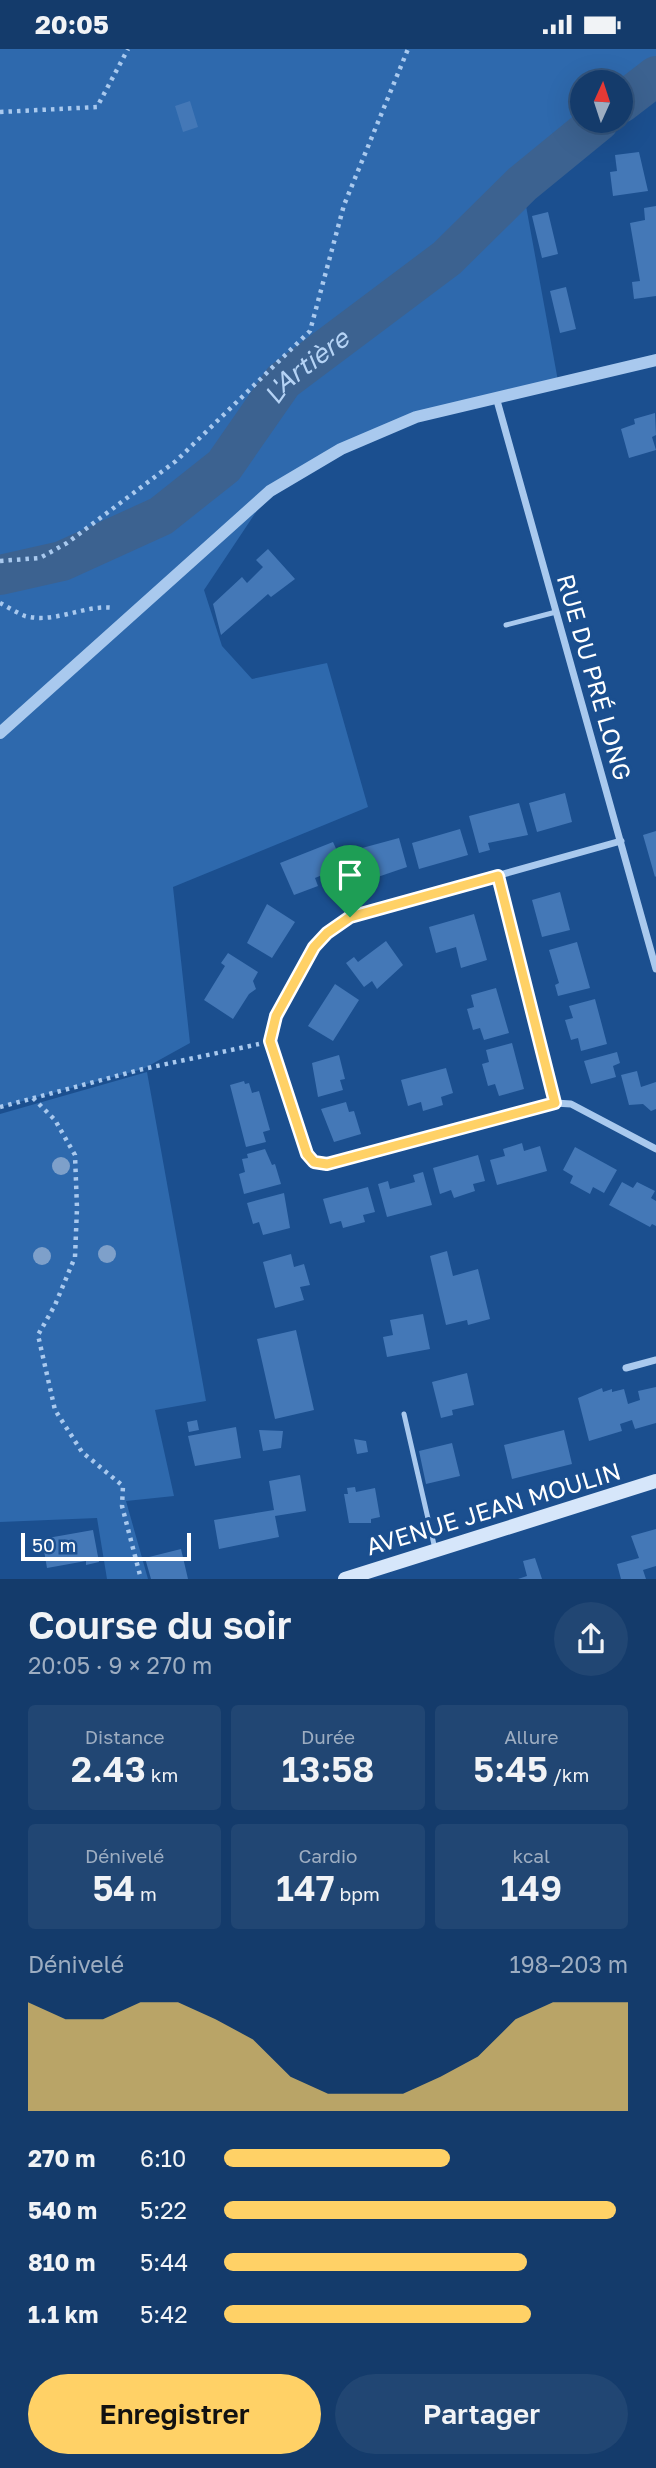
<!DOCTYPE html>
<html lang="fr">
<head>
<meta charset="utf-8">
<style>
  :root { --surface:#143b6b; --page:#214673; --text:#f1f3f6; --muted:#9dadc1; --line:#33557e; --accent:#ffd166 }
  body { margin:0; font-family:"Golos Text",sans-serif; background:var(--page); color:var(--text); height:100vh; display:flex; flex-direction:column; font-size:26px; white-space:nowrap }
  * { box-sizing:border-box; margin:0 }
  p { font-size:23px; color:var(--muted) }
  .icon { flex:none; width:38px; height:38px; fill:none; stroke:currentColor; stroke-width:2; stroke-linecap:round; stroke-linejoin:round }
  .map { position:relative; height:1530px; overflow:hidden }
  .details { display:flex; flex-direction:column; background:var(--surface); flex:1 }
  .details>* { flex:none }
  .needle { width:46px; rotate:3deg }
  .fabs { position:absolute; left:570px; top:21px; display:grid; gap:14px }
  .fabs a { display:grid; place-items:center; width:63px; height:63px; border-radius:50%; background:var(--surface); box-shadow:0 7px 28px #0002,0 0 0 2px var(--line); font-size:35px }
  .scale { position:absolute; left:21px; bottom:18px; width:170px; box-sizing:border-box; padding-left:7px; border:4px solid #fff; border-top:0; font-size:19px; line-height:24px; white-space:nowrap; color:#fff; -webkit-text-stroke:5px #1b4f8f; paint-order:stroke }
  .pin { position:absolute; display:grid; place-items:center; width:60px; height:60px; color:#fff; margin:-72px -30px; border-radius:50% 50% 50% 0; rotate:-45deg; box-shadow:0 0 7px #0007 }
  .pin .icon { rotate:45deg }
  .round { display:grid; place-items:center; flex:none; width:74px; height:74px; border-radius:37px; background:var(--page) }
  .head { display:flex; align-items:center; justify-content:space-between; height:119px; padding:0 28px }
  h1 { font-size:38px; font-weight:600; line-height:52px }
  .metrics { display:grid; grid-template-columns:repeat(3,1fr); gap:10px; height:119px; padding:7px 28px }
  .metrics div { display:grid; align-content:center; border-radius:7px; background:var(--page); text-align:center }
  .metrics b { font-size:35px; font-weight:600 }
  .metrics small { font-size:19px; font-weight:400 }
  .metrics p { font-size:19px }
  .chart { height:196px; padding:14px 28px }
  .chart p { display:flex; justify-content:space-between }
  .chart svg { width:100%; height:126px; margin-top:7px; fill:var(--accent); opacity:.7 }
  .button { display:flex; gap:14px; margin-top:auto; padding:14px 28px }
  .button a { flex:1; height:80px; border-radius:42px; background:var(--accent); color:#111; font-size:28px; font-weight:600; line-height:80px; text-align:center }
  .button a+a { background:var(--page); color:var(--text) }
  ul { padding:0 28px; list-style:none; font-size:23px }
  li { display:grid; grid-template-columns:112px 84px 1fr; align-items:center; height:52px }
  li i { height:18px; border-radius:9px; background:var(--accent) }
  .status { display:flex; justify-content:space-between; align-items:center; height:49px; padding:0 35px; background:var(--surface); direction:ltr }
  .status svg { height:19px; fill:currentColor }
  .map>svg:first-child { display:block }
</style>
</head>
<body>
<div class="status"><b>20:05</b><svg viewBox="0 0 49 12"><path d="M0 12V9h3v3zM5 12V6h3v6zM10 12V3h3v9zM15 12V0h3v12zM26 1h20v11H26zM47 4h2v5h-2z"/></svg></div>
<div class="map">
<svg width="656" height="1530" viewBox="0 0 656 1530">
  <rect width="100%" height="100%" fill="#1b4f8f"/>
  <path fill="#2e69ad" d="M0 0H656V42L621 59V33H583V72H599L522 135 558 332 416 368 270 442 204 541 222 597 252 630 327 614 368 758 173 838 190 994 143 1020 0 1058Z
    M147 1023 206 1352 155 1361 174 1447 126 1452 148 1530H107L97 1469 0 1473V1065Z"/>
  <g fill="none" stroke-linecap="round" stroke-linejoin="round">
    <g stroke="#3c6290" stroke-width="40">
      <path d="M621 54 656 27"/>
      <path id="s1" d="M0 526 62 512 161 467 224 417 283 332 447 209 522 135 599 72"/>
    </g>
  </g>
  <path fill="#4478b7" d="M190 52 198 78 183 83 175 57Z
    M639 103 648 142 613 147 610 123 617 122 615 106Z
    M656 157V247L634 250 632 233 640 232 630 174 645 171 644 159Z
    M548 163 558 205 542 209 532 167Z
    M566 238 576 280 560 284 550 242Z
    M655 364 656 386 652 388 656 401 629 409 621 380 635 375 634 370Z
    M268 500 295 530 271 548 268 545 221 586 213 555 242 528 247 534 263 518 256 511Z
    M565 744 572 773 537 783 529 754Z
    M519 754 528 786 488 794 490 801 479 804 469 767Z
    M460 780 468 806 419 820 412 794Z
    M656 782V827L655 828 643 786Z
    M399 789 407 818 360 834 351 802Z
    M333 793 344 817 315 829 318 837 294 846 280 814Z
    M560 843 570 881 542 888 532 851Z
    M267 855 295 873 272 909 247 894Z
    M474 865 487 911 461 919 456 898 436 904 429 878Z
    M386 892 403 916 377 940 372 932 364 938 346 914 354 908 358 913Z
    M577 893 590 939 558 947 555 936 559 934 549 901Z
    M228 904 258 923 253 932 256 940 249 945 233 970 204 951 225 917 221 914Z
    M335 935 359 951 333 992 308 977Z
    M496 939 509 984 484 991 480 979 473 981 467 960 474 958 471 946Z
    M595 950 607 995 581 1002 578 989 571 991 565 971 573 969 569 957Z
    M512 994 524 1040 499 1047 495 1035 488 1037 482 1015 489 1013 486 1001Z
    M617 1003 620 1014 613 1017 616 1028 591 1035 584 1012Z
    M339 1006 345 1030 340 1031 343 1041 318 1048 312 1014Z
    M446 1019 453 1044 441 1048 443 1056 423 1062 421 1053 408 1057 401 1031Z
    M637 1022 641 1038 656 1033V1060L651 1062 643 1055 629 1056 621 1026Z
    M244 1032 245 1035 249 1034 252 1044 259 1042 270 1081 263 1083 266 1093 246 1098 230 1036Z
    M346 1053 349 1063 354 1062 361 1085 334 1093 321 1060Z
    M522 1094 524 1102 540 1097 547 1122 497 1136 490 1111 505 1107 503 1100Z
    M575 1098 617 1121 604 1144 593 1138 590 1145 570 1134 573 1127 563 1121Z
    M265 1100 272 1116 275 1115 281 1135 244 1145 239 1125 245 1123 242 1110 248 1109 247 1105Z
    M478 1106 485 1132 473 1135 475 1142 454 1149 451 1141 440 1145 433 1119Z
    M423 1123 432 1156 387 1168 378 1135 388 1132 390 1140 415 1133 413 1126Z
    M622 1133 633 1139 637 1133 655 1142 651 1149 656 1152V1177L652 1175 650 1178 609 1156Z
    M368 1138 375 1163 363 1166 365 1173 343 1179 341 1172 330 1175 323 1150Z
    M284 1144 290 1179 263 1186 259 1173 253 1175 247 1154Z
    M447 1202 453 1227 478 1220 490 1270 468 1276 467 1271 446 1276 430 1207Z
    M291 1205 294 1218 304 1215 310 1236 300 1238 304 1251 275 1259 263 1213Z
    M423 1265 430 1300 387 1308 383 1288 393 1286 390 1271Z
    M296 1281 314 1361 275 1370 257 1290Z
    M467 1324 474 1356 452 1361 453 1366 441 1369 432 1333Z
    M656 1338V1374L635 1380 632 1371 620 1375 622 1382 589 1392 578 1349 602 1339 603 1343 612 1340V1343L624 1340 628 1355 640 1351 638 1342Z
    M197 1371 199 1381 189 1383 187 1373Z
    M236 1378 241 1409 195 1417 188 1387Z
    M259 1381 283 1382 281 1399 263 1402Z
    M564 1381 572 1415 512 1430 504 1396Z
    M354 1390 366 1392 368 1403 357 1405Z
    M452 1394 460 1427 426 1435 419 1402Z
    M300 1426 306 1462 275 1467 279 1488 219 1500 214 1471 274 1461 269 1432Z
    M355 1438 356 1443 375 1439 380 1468 371 1470V1474H349L344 1445H348L347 1439Z
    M656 1480V1517L643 1521 646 1530H621L617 1515 639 1509 631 1487Z
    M93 1481 99 1513 86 1516V1512L47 1519 42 1490Z
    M181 1500 188 1530H151L145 1509Z
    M535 1509 542 1530H518L527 1527 523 1512Z"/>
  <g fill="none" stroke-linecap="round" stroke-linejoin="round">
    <path stroke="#a9c9ee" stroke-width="4.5" stroke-dasharray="3.5 5" stroke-linecap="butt" d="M0 63 97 58 128 0
      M0 512 40 509 67 494 176 412 310 282 344 156 408 0
      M0 554C8 558 17 564 25 567 56 575 84 555 114 559
      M33 1049 55 1071 75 1106 77 1159 75 1208 55 1256 38 1286 55 1361 82 1403 123 1437 122 1457 141 1530
      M0 1058 143 1020 259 995"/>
    <path stroke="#a9c9ee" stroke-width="5" d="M506 576 556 563
      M404 1365 435 1500"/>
    <path stroke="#a9c9ee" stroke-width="7" d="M496 348 656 920
      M621 792 350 868 327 884 314 898 276 967 270 992 307 1105 314 1113 327 1115 555 1054 571 1055 656 1100
      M497 827 555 1054
      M626 1319 656 1311"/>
    <path stroke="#a9c9ee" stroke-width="12" d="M0 684 270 442 341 400 416 368 656 311"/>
    <path stroke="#d6e6fa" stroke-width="14" d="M345 1530 656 1432"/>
  </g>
  <g fill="#7ea0ca">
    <circle cx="61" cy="1117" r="9"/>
    <circle cx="107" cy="1205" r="9"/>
    <circle cx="42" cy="1207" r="9"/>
  </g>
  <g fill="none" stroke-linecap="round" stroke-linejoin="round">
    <g stroke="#fff" stroke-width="14">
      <path id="route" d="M498 827 555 1054 327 1115 314 1113 307 1105 270 992 276 967 314 898 327 884 350 868Z"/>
    </g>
    <use href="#route" stroke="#ffd166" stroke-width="9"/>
  </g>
  <g text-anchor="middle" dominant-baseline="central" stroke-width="6" stroke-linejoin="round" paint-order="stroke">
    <g font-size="24" fill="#fff" stroke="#1b4f8f">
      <text transform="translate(595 628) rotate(74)">RUE DU PRÉ LONG</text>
      <text transform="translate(493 1459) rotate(-17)">AVENUE JEAN MOULIN</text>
    </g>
    <g font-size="26" font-style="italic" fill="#b5d3f5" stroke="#1b4f8f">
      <text stroke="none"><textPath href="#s1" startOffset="383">L'Artière</textPath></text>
    </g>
  </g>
</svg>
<div class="fabs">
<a><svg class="needle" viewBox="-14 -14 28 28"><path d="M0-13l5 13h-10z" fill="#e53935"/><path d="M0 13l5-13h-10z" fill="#9dadc1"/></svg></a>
</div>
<div class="scale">50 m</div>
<div class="pin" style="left:350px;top:868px;background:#1e9e55"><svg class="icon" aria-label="arrive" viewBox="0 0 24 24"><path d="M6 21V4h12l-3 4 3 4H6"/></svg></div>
</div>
<section class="details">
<div class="head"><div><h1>Course du soir</h1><p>20:05 · 9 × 270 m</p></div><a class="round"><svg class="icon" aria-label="share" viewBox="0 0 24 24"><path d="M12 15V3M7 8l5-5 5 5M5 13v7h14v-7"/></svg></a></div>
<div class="metrics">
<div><p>Distance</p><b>2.43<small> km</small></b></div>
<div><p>Durée</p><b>13:58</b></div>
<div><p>Allure</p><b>5:45<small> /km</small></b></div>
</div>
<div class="metrics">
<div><p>Dénivelé</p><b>54<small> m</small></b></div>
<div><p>Cardio</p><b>147<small> bpm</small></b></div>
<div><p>kcal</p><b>149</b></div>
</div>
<div class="chart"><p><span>Dénivelé</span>198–203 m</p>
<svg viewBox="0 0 160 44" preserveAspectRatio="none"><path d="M0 44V6L10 12L20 12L30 6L40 6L50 12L60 19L70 32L80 38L90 38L100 38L110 32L120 25L130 12L140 6L150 6L160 6V44z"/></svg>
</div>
<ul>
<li><b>270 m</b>6:10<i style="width:56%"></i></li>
<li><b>540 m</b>5:22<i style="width:97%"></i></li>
<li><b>810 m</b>5:44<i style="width:75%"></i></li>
<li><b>1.1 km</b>5:42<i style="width:76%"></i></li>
</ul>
<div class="button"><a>Enregistrer</a><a>Partager</a></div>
</section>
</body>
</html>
